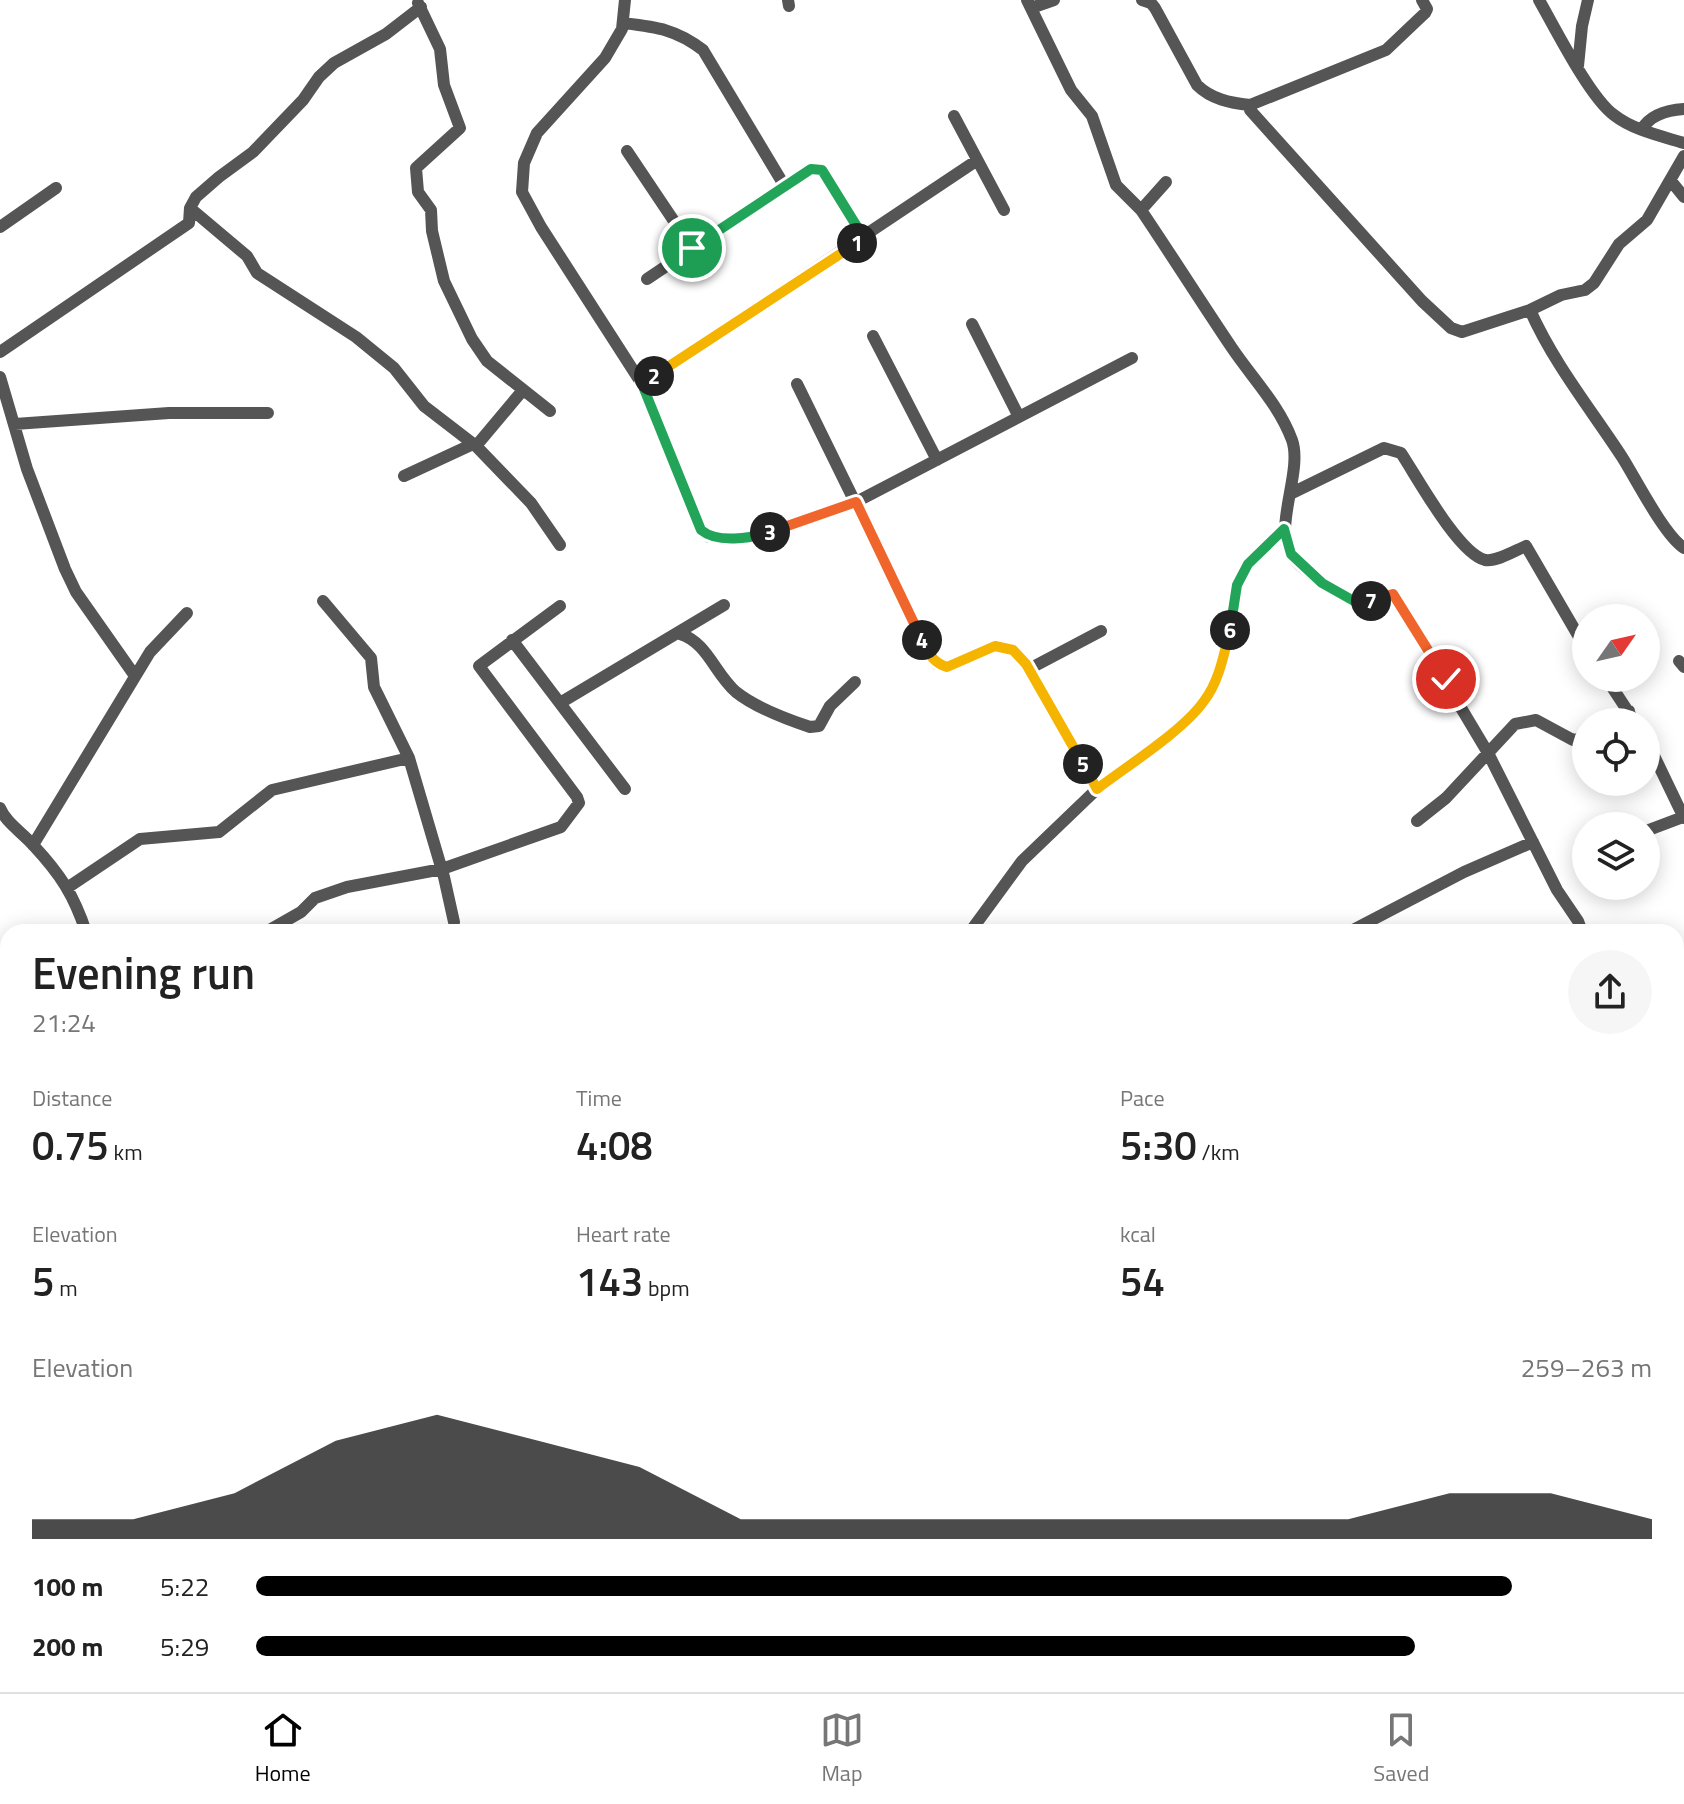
<!DOCTYPE html>
<html lang="en">
<head>
<meta charset="utf-8">
<style>
  :root { --surface:#fff; --page:#f6f6f6; --text:#222; --muted:#767676; --line:#e0e0e0; --accent:#000 }
  body { margin:0; font-family:"Titillium Web",sans-serif; background:var(--page); color:var(--text); height:100vh; display:flex; flex-direction:column; font-size:30px; white-space:nowrap }
  * { box-sizing:border-box; margin:0 }
  p { font-size:26px; color:var(--muted) }
  .icon { flex:none; width:44px; height:44px; fill:none; stroke:currentColor; stroke-width:2; stroke-linecap:round; stroke-linejoin:round }
  .map { position:relative; flex:1; overflow:hidden }
  .sheet { position:absolute; left:0px; top:924px; width:1684px; height:768px; display:flex; flex-direction:column; background:var(--surface); border-radius:24px 24px 0 0; box-shadow:0 4px 20px #0003 }
  .sheet>* { flex:none }
  .needle { width:52px; rotate:56deg }
  .controls { position:absolute; left:1572px; top:604px; display:grid; gap:16px }
  .controls a { display:grid; place-items:center; width:88px; height:88px; border-radius:50%; background:var(--surface); box-shadow:0 4px 20px #0003; font-size:40px }
  .pin { position:absolute; display:grid; place-items:center; width:68px; height:68px; color:#fff; margin:-34px; border:4px solid #fff; border-radius:50%; box-shadow:0 2px 8px #0007 }
  .km { position:absolute; width:40px; height:40px; margin:-20px; border-radius:50%; background:#222; color:#fff; font-size:22px; line-height:40px; text-align:center }
  .round { display:grid; place-items:center; flex:none; width:84px; height:84px; border-radius:42px; background:var(--page) }
  .head { display:flex; align-items:center; justify-content:space-between; height:136px; padding:0 32px }
  h1 { font-size:44px; font-weight:600; line-height:60px }
  .figures { display:grid; grid-template-columns:repeat(3,1fr); gap:12px; height:136px; padding:8px 32px }
  .figures div { display:grid; align-content:center }
  .figures b { font-size:40px; font-weight:600 }
  .figures small { font-size:22px; font-weight:400 }
  .figures p { font-size:22px }
  .chart { height:224px; padding:16px 32px }
  .chart p { display:flex; justify-content:space-between }
  .chart svg { width:100%; height:144px; margin-top:8px; fill:var(--accent); opacity:.7 }
  ul { padding:0 32px; list-style:none; font-size:26px }
  li { display:grid; grid-template-columns:128px 96px 1fr; align-items:center; height:60px }
  li i { height:20px; border-radius:10px; background:var(--accent) }
  .tabs { display:flex; justify-content:space-around; align-items:center; height:112px; border-top:2px solid var(--line); background:var(--surface); font-size:22px; color:var(--muted) }
  .tabs a { display:grid; justify-items:center; gap:4px }
  .tabs .on { color:var(--accent) }
  .map>svg:first-child { display:block }
</style>
</head>
<body>
<div class="map">
<svg width="1684" height="1692" viewBox="0 0 1684 1692">
  <rect width="100%" height="100%" fill="#fff"/>
  <g fill="none" stroke-linecap="round" stroke-linejoin="round">
    <path stroke="#a3a3a3" stroke-width="5" d="M0 1380 8 1386
      M287 1684 290 1692"/>
    <path stroke="#555" stroke-width="12" d="M625 0 622 29 605 58 537 133 524 163 522 192 541 227 642 384 701 530 709 537 753 538 856 502 1132 358
      M788 0 789 6
      M1027 0 1071 90 1092 116 1116 185 1141 210
      M1142 0 1151 3 1155 8 1197 85C1211 99 1230 103 1250 105
      M1422 0 1427 9 1425 13 1386 50 1250 105V110L1422 301 1451 328 1462 332 1530 310 1561 295 1585 290 1594 283 1619 244 1647 220 1684 156
      M1539 0C1555 28 1590 98 1614 115 1633 130 1661 136 1684 143
      M418 3 440 49 444 85 460 128 416 168 418 192 431 210 432 231 444 281 472 339 487 361 550 411
      M1031 8 1054 0
      M623 23C656 27 676 29 703 50L784 185
      M1578 66 1582 26 1588 0
      M954 116 1004 210
      M1642 129C1651 114 1668 110 1684 109
      M627 151 692 248
      M1671 181 1684 197
      M1166 182 1141 210C1172 256 1201 302 1232 348 1253 379 1279 405 1292 440 1303 471 1273 527 1291 555 1304 574 1341 593 1361 605L1393 594 1488 753 1557 890 1578 921 1582 932
      M190 208 247 256 257 273 356 337 394 368 424 406 476 446 531 503 560 545
      M0 227 56 188
      M647 279 811 169 822 170 864 238
      M1530 310C1554 364 1590 408 1622 457 1636 479 1664 535 1684 548
      M972 324 1019 417
      M873 336 937 460
      M0 352 189 223 190 208 196 197 219 177 253 152 303 100 319 77 334 63 386 34 421 7
      M0 377 27 469 65 569 76 592 135 676
      M642 384 976 161
      M797 384 931 657 937 664 947 667 995 646 1013 650 1026 664 1097 789
      M15 424 169 413H268
      M476 446 523 390
      M404 476 473 444
      M1290 494 1384 448 1401 453C1417 477 1458 553 1485 560 1497 562 1516 550 1526 546L1586 649
      M323 601 371 658 374 687 409 758 444 877 454 922
      M680 634C707 642 715 674 736 692 756 708 786 719 810 727L819 726 830 706 855 682
      M512 640 625 789
      M1679 661 1684 667
      M1029 669 1101 631
      M1606 678 1635 722
      M560 703 724 605
      M1613 722 1629 711
      M1646 739 1684 818
      M0 808C6 823 23 833 34 846 60 874 74 895 86 932
      M1417 821 1446 798 1515 724 1536 720 1573 740 1586 738
      M1646 831 1683 817
      M33 845 150 652 187 613
      M67 888 140 839 219 832 272 790 409 758
      M266 932 301 912 315 898 347 887 442 869 561 827 579 803 577 797 479 666 560 606
      M970 932 1022 861 1097 789 1174 731 1204 701 1219 671 1231 628 1237 585 1248 564 1284 529
      M1349 932 1464 872 1533 842
      M1676 1002 1684 1000
      M0 1142 8 1152
      M1676 1169C1681 1182 1682 1194 1676 1207
      M250 1684 251 1692
      M427 1684 439 1692
      M903 1684 910 1692
      M913 1684 960 1692 992 1684
      M126 1692 136 1684
      M356 1692 362 1684
      M481 1692 485 1684
      M649 1692 653 1684
      M828 1692 839 1684"/>
    <path stroke="#222" stroke-width="16" d="M1676 1593H1684
      M1676 1634H1684
      M983 1692 993 1684
      M1041 1692 1060 1684"/>
    <path stroke="#000" stroke-width="20" d="M1676 1651 1684 1653"/>
  </g>
  <g fill="none" stroke-linecap="round" stroke-linejoin="round">
    <g stroke="#fff" stroke-width="16">
      <path id="split-1" d="M692 248 811 169 822 170 864 238 857 243"/>
    </g>
    <g stroke="#fff" stroke-width="16">
      <path id="split-2" d="M654 376 857 243"/>
    </g>
    <g stroke="#fff" stroke-width="16">
      <path id="split-3" d="M654 376 642 384 701 530C718 544 751 538 770 532"/>
    </g>
    <g stroke="#fff" stroke-width="16">
      <path id="split-4" d="M770 532 856 502 922 640"/>
    </g>
    <g stroke="#fff" stroke-width="16">
      <path id="split-5" d="M922 640C929 653 932 662 947 667L995 646 1013 650 1026 664 1083 764"/>
    </g>
    <g stroke="#fff" stroke-width="16">
      <path id="split-6" d="M1083 764 1097 789C1127 766 1183 731 1204 701 1219 682 1224 654 1230 630"/>
    </g>
    <g stroke="#fff" stroke-width="16">
      <path id="split-7" d="M1230 630 1237 585 1248 564 1284 529 1291 554 1322 583 1361 605 1371 601"/>
    </g>
    <g stroke="#fff" stroke-width="16">
      <path id="split-8" d="M1371 601 1393 594 1446 679"/>
    </g>
    <use href="#split-1" stroke="#22a559" stroke-width="10"/>
    <use href="#split-2" stroke="#f5b400" stroke-width="10"/>
    <use href="#split-3" stroke="#22a559" stroke-width="10"/>
    <use href="#split-4" stroke="#f0652b" stroke-width="10"/>
    <use href="#split-5" stroke="#f5b400" stroke-width="10"/>
    <use href="#split-6" stroke="#f5b400" stroke-width="10"/>
    <use href="#split-7" stroke="#22a559" stroke-width="10"/>
    <use href="#split-8" stroke="#f0652b" stroke-width="10"/>
  </g>
</svg>
<div class="controls">
<a><svg class="needle" viewBox="-14 -14 28 28"><path d="M0-13l5 13h-10z" fill="#e53935"/><path d="M0 13l5-13h-10z" fill="#767676"/></svg></a>
<a><svg class="icon" aria-label="locate" viewBox="0 0 24 24"><circle cx="12" cy="12" r="6"/><path d="M12 2v4M12 18v4M2 12h4M18 12h4"/></svg></a>
<a><svg class="icon" aria-label="layers" viewBox="0 0 24 24"><path d="M12 4l9 5-9 5-9-5zM3 14l9 5 9-5"/></svg></a>
</div>
<div class="pin" style="left:692px;top:248px;background:#1e9e55"><svg class="icon" aria-label="arrive" viewBox="0 0 24 24"><path d="M6 21V4h12l-3 4 3 4H6"/></svg></div>
<div class="pin" style="left:1446px;top:679px;background:#d93025"><svg class="icon" aria-label="check" viewBox="0 0 24 24"><path d="M5 12l5 5 9-10"/></svg></div>
<b class="km" style="left:857px;top:243px">1</b>
<b class="km" style="left:654px;top:376px">2</b>
<b class="km" style="left:770px;top:532px">3</b>
<b class="km" style="left:922px;top:640px">4</b>
<b class="km" style="left:1083px;top:764px">5</b>
<b class="km" style="left:1230px;top:630px">6</b>
<b class="km" style="left:1371px;top:601px">7</b>
<section class="sheet">
<div class="head"><div><h1>Evening run</h1><p>21:24</p></div><a class="round"><svg class="icon" aria-label="share" viewBox="0 0 24 24"><path d="M12 15V3M7 8l5-5 5 5M5 13v7h14v-7"/></svg></a></div>
<div class="figures">
<div><p>Distance</p><b>0.75<small> km</small></b></div>
<div><p>Time</p><b>4:08</b></div>
<div><p>Pace</p><b>5:30<small> /km</small></b></div>
</div>
<div class="figures">
<div><p>Elevation</p><b>5<small> m</small></b></div>
<div><p>Heart rate</p><b>143<small> bpm</small></b></div>
<div><p>kcal</p><b>54</b></div>
</div>
<div class="chart"><p><span>Elevation</span>259–263 m</p>
<svg viewBox="0 0 160 44" preserveAspectRatio="none"><path d="M0 44V38L10 38L20 30L30 14L40 6L50 14L60 22L70 38L80 38L90 38L100 38L110 38L120 38L130 38L140 30L150 30L160 38V44z"/></svg>
</div>
<ul>
<li><b>100 m</b>5:22<i style="width:90%"></i></li>
<li><b>200 m</b>5:29<i style="width:83%"></i></li>
</ul>
</section>
</div>
<nav class="tabs">
<a class="on"><svg class="icon" aria-label="home" viewBox="0 0 24 24"><path d="M3 11l9-7 9 7M6 9v11h12V9"/></svg>Home</a>
<a><svg class="icon" aria-label="map" viewBox="0 0 24 24"><path d="M3 6l6-2 6 2 6-2v14l-6 2-6-2-6 2zM9 4v14M15 6v14"/></svg>Map</a>
<a><svg class="icon" aria-label="saved" viewBox="0 0 24 24"><path d="M7 4h10v16l-5-4-5 4z"/></svg>Saved</a>
</nav>
</body>
</html>
